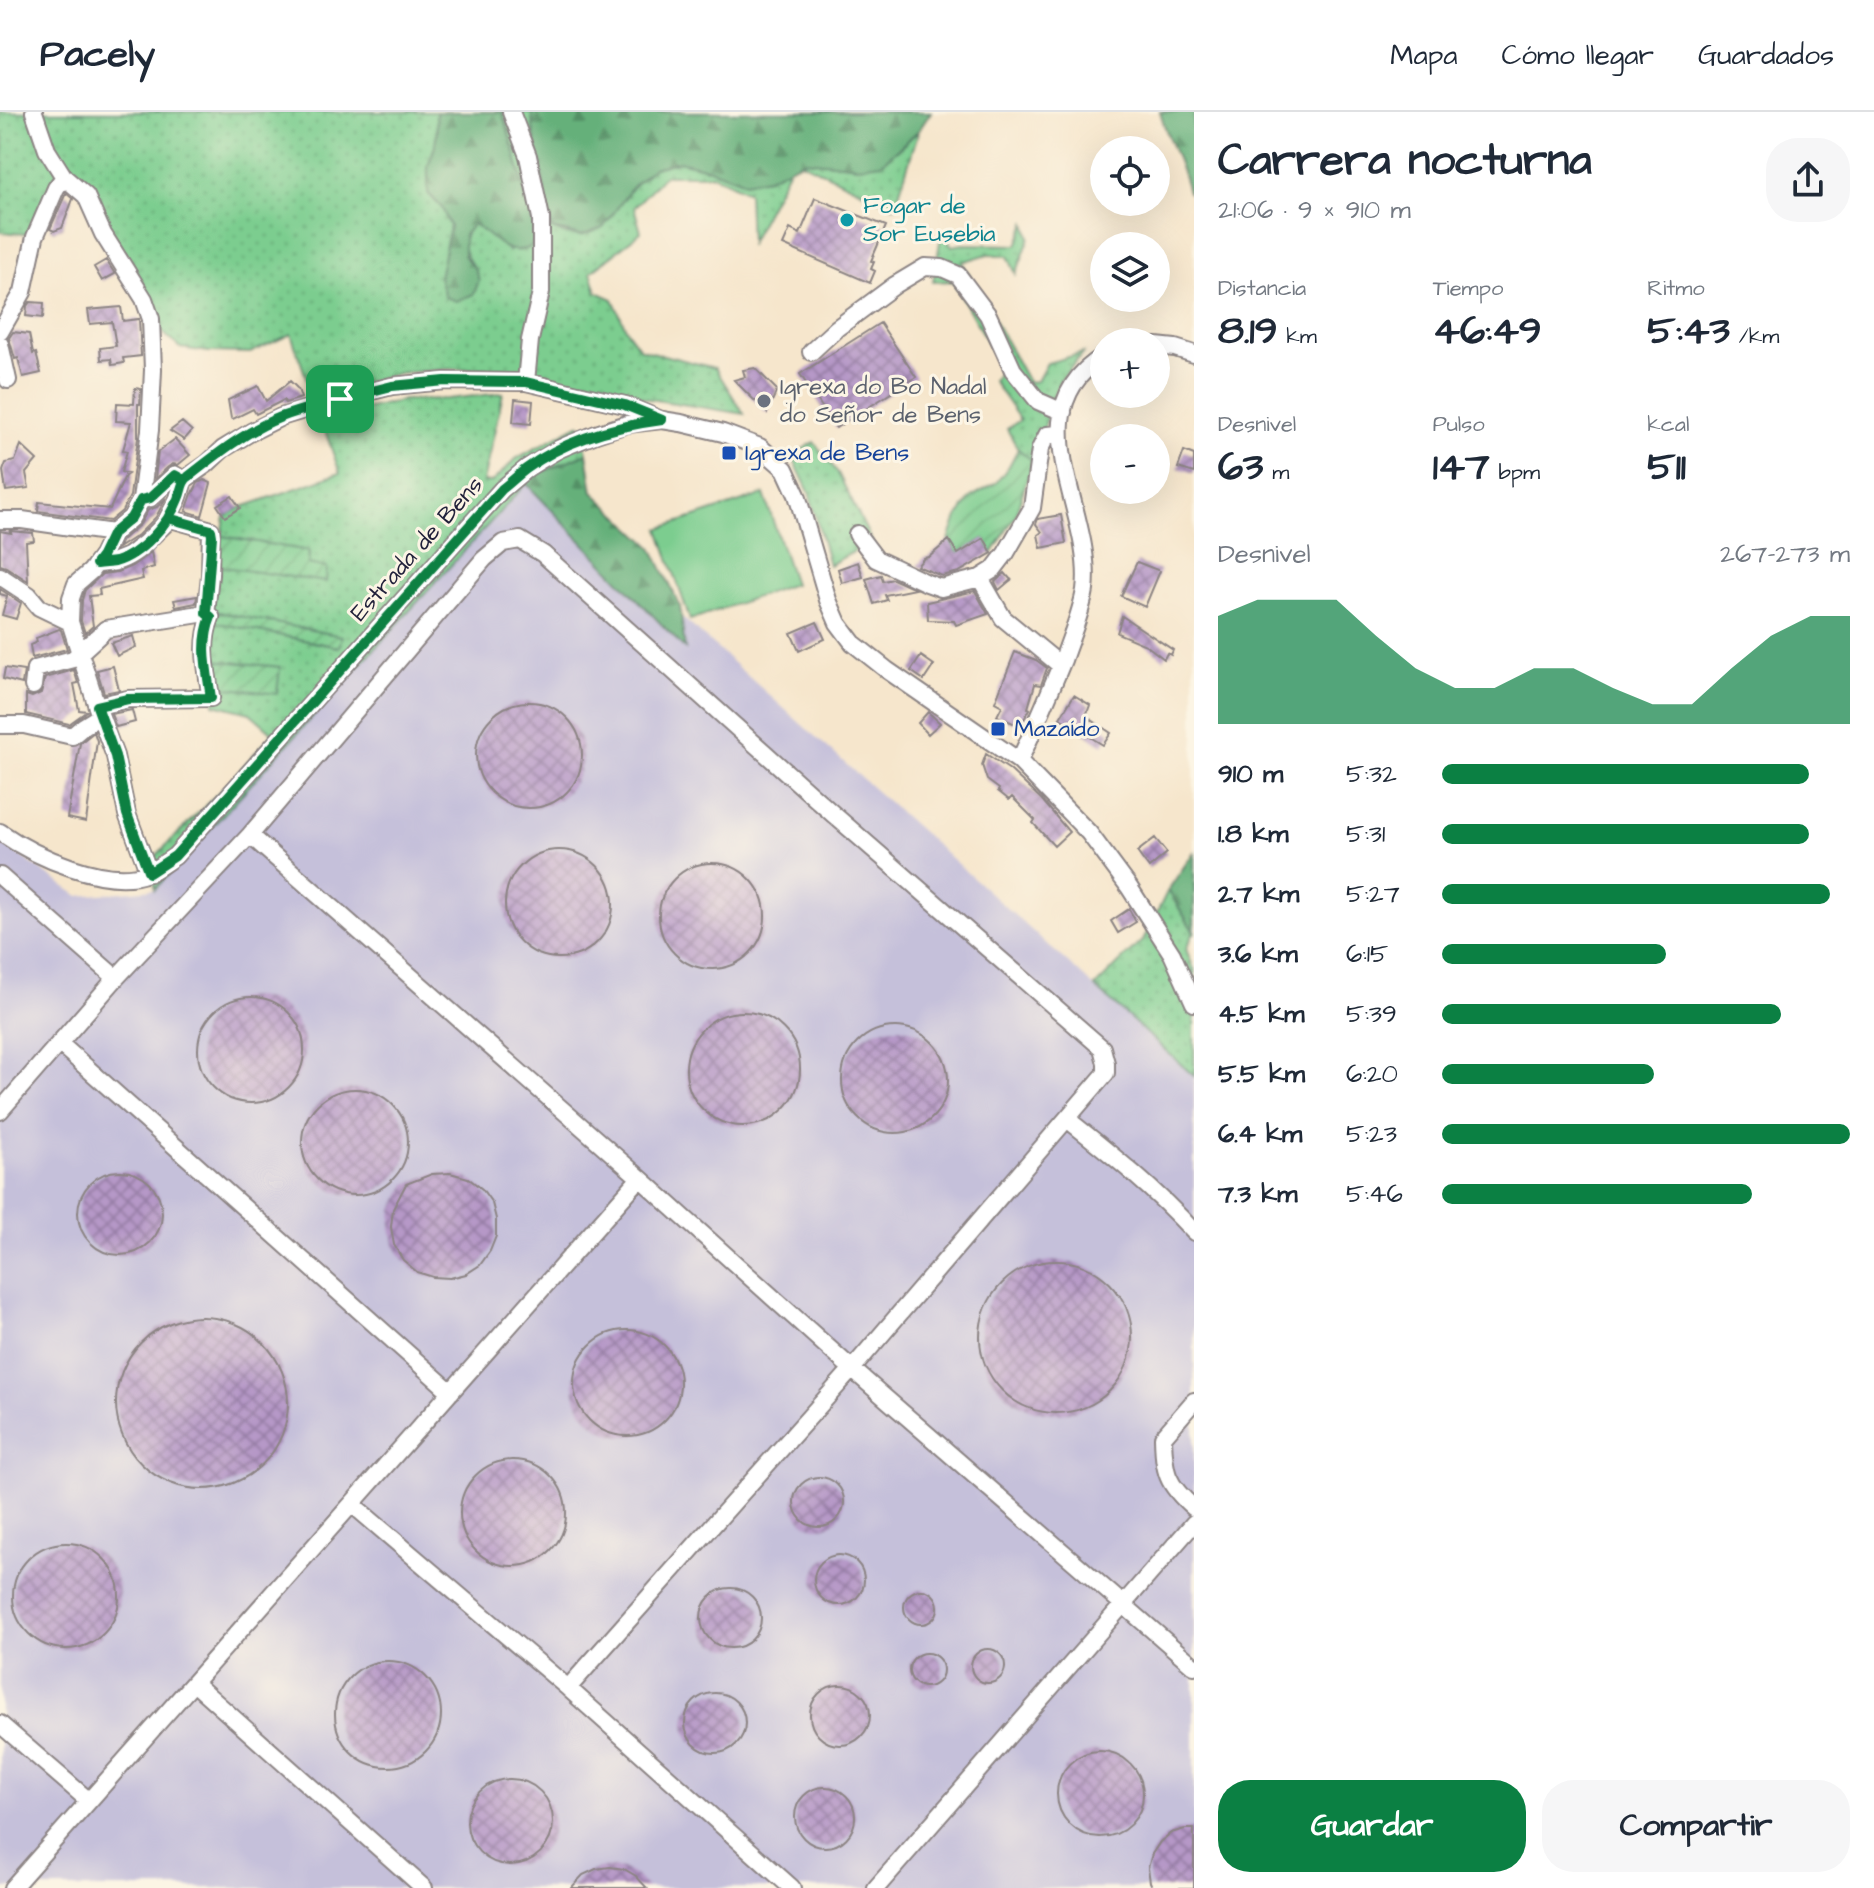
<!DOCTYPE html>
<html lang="es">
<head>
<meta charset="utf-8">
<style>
  :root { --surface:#fff; --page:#f6f6f7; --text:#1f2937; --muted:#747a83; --line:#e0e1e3; --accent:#0b8043 }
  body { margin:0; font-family:"Architects Daughter",sans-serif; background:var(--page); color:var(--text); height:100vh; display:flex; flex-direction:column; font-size:30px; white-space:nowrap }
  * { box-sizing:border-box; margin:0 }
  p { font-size:26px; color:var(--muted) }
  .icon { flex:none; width:44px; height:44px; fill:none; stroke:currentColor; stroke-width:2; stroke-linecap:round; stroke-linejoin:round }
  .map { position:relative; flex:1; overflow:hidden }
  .panel { display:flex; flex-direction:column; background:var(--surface); width:680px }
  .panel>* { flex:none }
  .fabs { position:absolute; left:1090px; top:24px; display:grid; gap:16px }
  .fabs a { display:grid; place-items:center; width:80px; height:80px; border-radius:50%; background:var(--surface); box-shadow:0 8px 32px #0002; font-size:40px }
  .pin { position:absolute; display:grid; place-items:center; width:68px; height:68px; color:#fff; margin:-34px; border-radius:16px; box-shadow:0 4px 12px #0006 }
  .round { display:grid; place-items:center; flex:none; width:84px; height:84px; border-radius:32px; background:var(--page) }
  .overview { display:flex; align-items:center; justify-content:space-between; height:136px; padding:0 24px }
  h1 { font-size:44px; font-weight:700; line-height:60px }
  .figures { display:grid; grid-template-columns:repeat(3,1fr); gap:12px; height:136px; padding:8px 24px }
  .figures div { display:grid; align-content:center }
  .figures b { font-size:40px; font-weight:700 }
  .figures small { font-size:22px; font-weight:400 }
  .figures p { font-size:22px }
  .chart { height:224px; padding:16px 24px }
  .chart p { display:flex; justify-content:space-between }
  .chart svg { width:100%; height:144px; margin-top:8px; fill:var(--accent); opacity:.7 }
  .action { display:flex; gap:16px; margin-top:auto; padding:16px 24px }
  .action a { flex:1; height:92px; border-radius:32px; background:var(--accent); color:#fff; font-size:32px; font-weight:700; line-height:92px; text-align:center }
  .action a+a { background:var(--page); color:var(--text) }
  ul { padding:0 24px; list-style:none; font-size:26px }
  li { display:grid; grid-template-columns:128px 96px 1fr; align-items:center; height:60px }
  li i { height:20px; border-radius:10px; background:var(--accent) }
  header { display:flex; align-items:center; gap:48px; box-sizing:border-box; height:112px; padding:0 40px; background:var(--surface); border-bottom:2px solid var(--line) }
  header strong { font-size:38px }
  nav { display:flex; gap:44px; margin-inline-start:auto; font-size:28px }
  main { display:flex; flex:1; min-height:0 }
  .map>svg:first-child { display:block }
</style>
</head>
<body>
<header>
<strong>Pacely</strong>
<nav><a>Mapa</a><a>Cómo llegar</a><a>Guardados</a></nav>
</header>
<main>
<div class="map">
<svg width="1194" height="1776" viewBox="0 0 1194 1776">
  <defs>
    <pattern id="grass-dots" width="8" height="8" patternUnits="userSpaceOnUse" patternTransform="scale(2)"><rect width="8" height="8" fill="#7ccd8f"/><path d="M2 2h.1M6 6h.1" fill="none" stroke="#6bb07c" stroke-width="1.8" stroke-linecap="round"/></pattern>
    <pattern id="forest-firs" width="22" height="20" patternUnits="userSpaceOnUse" patternTransform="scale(2)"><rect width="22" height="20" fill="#65b07a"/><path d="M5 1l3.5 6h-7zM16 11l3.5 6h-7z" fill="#538f65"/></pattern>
    <pattern id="garden-furrows" width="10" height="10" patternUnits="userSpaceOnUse" patternTransform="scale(2)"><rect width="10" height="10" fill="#7ccd8f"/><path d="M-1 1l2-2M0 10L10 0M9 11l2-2" fill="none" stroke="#6bb07c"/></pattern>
    <pattern id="building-cross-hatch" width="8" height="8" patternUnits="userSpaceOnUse" patternTransform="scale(2)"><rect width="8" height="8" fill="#b698c7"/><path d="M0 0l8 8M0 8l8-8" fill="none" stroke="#947ca3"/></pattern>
  </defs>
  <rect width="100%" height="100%" fill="#fcf5e5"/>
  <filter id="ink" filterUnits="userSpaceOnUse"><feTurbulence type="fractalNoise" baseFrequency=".0125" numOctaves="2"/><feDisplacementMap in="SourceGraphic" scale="16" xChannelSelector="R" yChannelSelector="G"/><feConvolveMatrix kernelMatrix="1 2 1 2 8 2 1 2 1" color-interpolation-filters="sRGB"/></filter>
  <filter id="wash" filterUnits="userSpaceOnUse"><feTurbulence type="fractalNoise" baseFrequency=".006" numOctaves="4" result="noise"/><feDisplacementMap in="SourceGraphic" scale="32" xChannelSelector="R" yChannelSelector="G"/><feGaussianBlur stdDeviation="1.8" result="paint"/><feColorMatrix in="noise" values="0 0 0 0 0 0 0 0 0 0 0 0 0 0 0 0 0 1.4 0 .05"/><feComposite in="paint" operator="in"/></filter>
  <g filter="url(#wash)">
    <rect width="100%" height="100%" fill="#f6e6cc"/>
    <path fill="#c5c0da" d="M529 368 1194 964V1776H0V730L79 784 155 777Z"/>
    <path fill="url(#grass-dots)" stroke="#4f7865" stroke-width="2" d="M0 0H436L437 20 435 34 428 54V81L442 96 450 114 440 165 475 157C462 141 458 128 473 111L509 139 536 124 514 37 502 0H532L533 16 551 117 564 122 581 124 603 116 633 74 654 56 680 49 707 56 768 66 791 53 750 131 748 80 713 63H665L634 95 641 120 591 160 597 180 613 187 627 219 640 237 715 256 744 302 649 287 593 270 582 274 545 263 502 256 449 257 399 261 313 285 291 222 250 241 209 240 180 236 160 218 141 168 106 112 100 88 64 46 34 114 26 122 0 120 4 27 0 20Z
      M919 18 895 95 801 50 805 48 827 50 858 54 899 37Z
      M1026 111 1030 125 1016 162 1008 144 988 142 962 150 1028 270 1037 269 1047 251 1083 241 1059 270 1033 349 1018 337 1007 317 1020 308 993 269 1002 257 953 169 933 170 942 118 952 134 963 132 1017 133Z
      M503 281 483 370H492L517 346 580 312 587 341 529 368 155 777 153 747 232 667 273 621 250 601 214 592V574L280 556 213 548V510L339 535 341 524 213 499 217 454 308 453 309 439 222 424 225 405 240 396 340 361 321 307 404 288 448 287Z
      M814 330 838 361 872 430 829 453 809 380 792 344Z
      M1168 778 1194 820 1186 837 1194 858V964L1095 875 1126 844 1143 829Z"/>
    <path fill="url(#forest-firs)" stroke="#44695a" stroke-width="2" d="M436 0H502L514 37 536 124 531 135C505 147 494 125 473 112L464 123V144L475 157 479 168 474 182 456 189 445 185 439 165 450 114 442 96 428 81V54L435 34 437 20Z
      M532 0H931L919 18 882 51 858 54 805 48 768 66 745 70 707 56 679 49 654 56 633 74 603 116 581 124 552 117 533 16Z
      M1160 0H1194V81L1188 80C1182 53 1167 27 1160 0Z
      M587 341 593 380 652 435 680 494 685 537 523 368Z
      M1194 740V820L1168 778Z"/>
    <path fill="#7ccd8f" stroke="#4f7865" stroke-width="2" d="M764 382 794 472 690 508 659 417Z"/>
    <path fill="url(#garden-furrows)" stroke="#4f7865" stroke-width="2" d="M1018 337 1033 349 1015 404 992 442 984 427 958 442 949 428 956 408 971 385 996 371 1009 354Z
      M222 424 309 439 308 452 327 456 326 470 217 454Z
      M213 499 342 524 339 535 213 510Z
      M213 548 280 555 277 582 214 574Z"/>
    <g id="blocks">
      <path fill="url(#building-cross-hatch)" d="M66 81 73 87 62 116 54 119 50 117Z
        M815 86 886 114 871 149 874 150 871 157 875 159 870 171 783 133 790 117 800 122Z
        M106 148 115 162 102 169 94 155Z
        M30 190 44 191 43 206 26 204 27 194Z
        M121 195 123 209 139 207 141 244 123 246 124 251 112 253 111 247 101 248 100 236 116 234 112 210 90 212 88 198Z
        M880 211 916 265 836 316 800 262Z
        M13 220 29 222 33 242 36 241 41 261 23 265 18 246 15 247 9 226Z
        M755 256 777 278 767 301 734 268 745 265 743 258Z
        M290 269 298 277 301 286 285 291 284 288 256 302 253 297 233 307 231 306 228 288 258 274 266 289Z
        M135 276 141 277 140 292H138V326L130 384 122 399 110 409 38 399 39 390 110 397 125 364 128 362 121 360 127 339 123 338 131 310 116 309 117 291 134 292Z
        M515 287 533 289 531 312 513 310Z
        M182 310 192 319 184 328 170 319Z
        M175 327 190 343 178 353 173 352 168 355 155 367 158 340Z
        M21 333 37 348 26 361 29 376 6 379 3 359 6 351 15 349Z
        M1184 339 1194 343V361L1178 356Z
        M204 368 211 371 202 404 186 399 193 379H194L198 371Z
        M232 384 240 396 225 405 217 393Z
        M166 386 156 405 138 423 118 436 122 428 140 412 148 398 157 395Z
        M1061 403 1066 431 1041 436 1038 423 1042 420 1036 412 1038 407Z
        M0 419 11 421 10 419 33 421 34 429 26 430 28 469 6 455 0 453Z
        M984 426 992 441 959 460 942 464 917 454 924 446 929 445 949 428 958 442Z
        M151 440 154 455 141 459 143 467 99 477 100 483 89 484 93 514 85 521 81 509 82 488 85 478 102 462 117 460 132 454Z
        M858 450 863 465 842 471 838 457Z
        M1137 450 1160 459 1145 495 1121 484Z
        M1005 461 1011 468 1012 467 999 478 995 470Z
        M881 463 883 469 893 467 915 477 885 483 887 488 874 492 866 467Z
        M0 477 21 491 16 507 2 503 7 484 0 482Z
        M975 479 988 502 956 513 954 509 928 508 927 490Z
        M197 484 196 491 176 495 174 488Z
        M1122 504 1173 538 1171 543 1167 541 1164 547 1146 533 1117 521Z
        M817 510 825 527 799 539 791 521Z
        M59 517 61 518 67 537 32 546 30 533 37 530 36 526Z
        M133 524 136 535 117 544 111 531Z
        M1015 540 1036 548 1047 556 1041 573 1035 572 1028 596 1030 597 1020 614 997 604 1002 594 995 590Z
        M921 544 934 553 924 568 911 559Z
        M113 554 119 578 104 581 97 558Z
        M5 556 24 559 22 572 3 567Z
        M74 558 78 571 74 572 79 598 87 599 69 612 26 602V583L32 585 41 581 45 566Z
        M1074 583 1090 593 1086 604 1111 621 1103 633 1060 606Z
        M476 643a53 53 0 1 1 106 0a53 53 0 1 1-106 0Z
        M132 598 135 610 116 615 111 602Z
        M928 600 940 611 928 622 918 611Z
        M94 620 97 629 86 710 67 706 80 631Z
        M986 642 1010 658 1042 688 1069 720 1054 734 1033 711 1035 708 1012 685 1009 688 998 679 999 677 987 668 982 653Z
        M1155 726 1167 741 1149 756 1137 740Z
        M505 792a54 54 0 1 1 108 0a54 54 0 1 1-108 0Z
        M659 804a53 53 0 1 1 106 0a53 53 0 1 1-106 0Z
        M1129 797 1136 810 1118 821 1111 809Z
        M198 938a53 53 0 1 1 106 0a53 53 0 1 1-106 0Z
        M686 957a57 57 0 1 1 114 0a57 57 0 1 1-114 0Z
        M842 968a53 53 0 1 1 106 0a53 53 0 1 1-106 0Z
        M302 1030a53 53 0 1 1 106 0a53 53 0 1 1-106 0Z
        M78 1101a42 42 0 1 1 84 0a42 42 0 1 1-84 0Z
        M450 1061 468 1066 482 1077 492 1091 496 1107V1124L490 1139 480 1153 466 1162 450 1166 433 1165 417 1160 403 1148 394 1133 391 1115 393 1097 406 1072 432 1062Z
        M980 1225a76 76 0 1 1 152 0a76 76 0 1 1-152 0Z
        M116 1291a86 86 0 1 1 172 0a86 86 0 1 1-172 0Z
        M574 1271a53 53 0 1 1 106 0a53 53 0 1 1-106 0Z
        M460 1401a53 53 0 1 1 106 0a53 53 0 1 1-106 0Z
        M794 1390a25 25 0 1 1 50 0a25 25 0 1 1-50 0Z
        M13 1484a53 53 0 1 1 106 0a53 53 0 1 1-106 0Z
        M814 1468a25 25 0 1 1 50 0a25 25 0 1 1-50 0Z
        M701 1506a30 30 0 1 1 60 0a30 30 0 1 1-60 0Z
        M904 1495a17 17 0 1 1 34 0a17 17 0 1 1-34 0Z
        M971 1554a17 17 0 1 1 34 0a17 17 0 1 1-34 0Z
        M909 1558a17 17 0 1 1 34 0a17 17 0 1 1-34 0Z
        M335 1602a53 53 0 1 1 106 0a53 53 0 1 1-106 0Z
        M810 1603a30 30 0 1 1 60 0a30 30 0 1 1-60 0Z
        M685 1611a30 30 0 1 1 60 0a30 30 0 1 1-60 0Z
        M1057 1682a43 43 0 1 1 86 0a43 43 0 1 1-86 0Z
        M467 1710a43 43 0 1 1 86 0a43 43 0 1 1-86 0Z
        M795 1705a30 30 0 1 1 60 0a30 30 0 1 1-60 0Z
        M1185 1717H1194V1776H1153L1150 1770 1148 1756 1152 1742 1160 1730 1171 1721Z
        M610 1755 624 1757 636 1764 647 1776H571L583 1763 596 1757Z"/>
    </g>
  </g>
  <g filter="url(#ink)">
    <use href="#blocks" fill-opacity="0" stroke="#8c8484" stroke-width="2"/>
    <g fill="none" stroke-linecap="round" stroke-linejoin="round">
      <g stroke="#8c8484" stroke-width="20">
        <path id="minor" d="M34 0 47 38 64 65 86 84 103 122 144 187 151 207 153 258 150 318 141 388 131 406 113 421 102 444 91 459 76 472 71 486 70 510 100 604 115 644 127 702 149 761
          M511 0 528 44 541 106V180L530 228 526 270
          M0 220 23 180 35 125 56 76 64 65
          M0 232 8 268
          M1156 234 1175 236 1194 242
          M811 240 837 216 895 173 925 155 942 156 958 163 988 203 1013 258 1038 289 1063 300
          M141 388 150 386 175 363 184 368
          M0 408H22L113 421
          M857 422 876 447 927 471 941 476 980 466 993 458 1006 441 1032 396 1040 337 1047 323 1059 322
          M96 452 113 450 128 444 145 431 165 412 178 387 184 368 207 352 223 337 251 320 281 305 340 287 392 274 445 269 526 270 625 293 661 308
          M0 464 29 483 39 495 70 510
          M980 466 1003 506 1060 553
          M33 574 35 557 73 547 106 517 206 501 210 463 211 418 168 406
          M97 594 128 587 211 586C207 558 200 533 211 505L206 501
          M0 613H24L72 624 84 614 100 604
          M1019 649C1035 616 1049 582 1063 548 1071 524 1081 502 1085 478 1095 400 1013 299 1104 244
          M0 720C34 744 107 777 148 761 158 757 167 749 175 744L502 377 527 356 559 337 596 322 627 312 662 308 681 311 723 321 760 335 785 357 797 383 828 488 838 511 853 531 887 558 1019 649 1089 721 1129 775 1172 842 1194 891
          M250 723 640 1066 852 1257 1194 1554
          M0 764 116 866
          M59 931 451 1280
          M0 999 116 866 250 723 484 447 503 431 520 428 543 442 833 702 1102 936 1106 951V961L852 1257 568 1576
          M1067 1007C1111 1042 1156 1078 1194 1120
          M1194 1289 1163 1325C1164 1360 1166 1372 1194 1396
          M353 1393 568 1576 792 1776
          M194 1571 424 1776
          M0 1612 89 1689
          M12 1776 640 1066
          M876 1776 1194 1411"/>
      </g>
      <use href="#minor" stroke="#fff" stroke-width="16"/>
    </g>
  </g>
  <g fill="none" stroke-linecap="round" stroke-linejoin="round" filter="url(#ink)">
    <g stroke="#fff" stroke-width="16">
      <path id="route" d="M340 287C321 293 300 298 281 305 246 319 217 342 188 365 181 370 182 379 178 387 169 411 141 443 115 450 109 451 102 451 96 452L102 444 113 421 131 406 141 388 150 386 175 363 184 368 178 387 168 406 211 418 212 424 206 501 211 505C200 532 207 558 211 586L128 587 97 594 115 644 127 702 149 761 175 744 502 377C510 371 518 363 526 357 565 328 615 314 662 308L625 293 526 270 445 269 392 274 340 287"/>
    </g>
    <use href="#route" stroke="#0b8043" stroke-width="10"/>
  </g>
  <circle fill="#0f9aa8" stroke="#fcf5e5" stroke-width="3" cx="847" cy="108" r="8"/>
  <circle fill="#6b7280" stroke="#fcf5e5" stroke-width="3" cx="764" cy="289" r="8"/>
  <g fill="#1a4fb4" stroke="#fcf5e5" stroke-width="3">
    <rect x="721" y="333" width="16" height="16" rx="4"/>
    <rect x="990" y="609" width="16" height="16" rx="4"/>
  </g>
  <g text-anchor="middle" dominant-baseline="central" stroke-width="6" stroke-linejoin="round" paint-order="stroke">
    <g font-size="24" fill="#0d838f" stroke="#fcf5e5" text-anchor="start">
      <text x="863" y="94">Fogar de<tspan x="863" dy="28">Sor Eusebia</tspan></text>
    </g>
    <g font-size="24" fill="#5b616d" stroke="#fcf5e5" text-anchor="start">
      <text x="780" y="275">Igrexa do Bo Nadal<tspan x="780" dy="28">do Señor de Bens</tspan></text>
    </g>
    <g font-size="24" fill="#164399" stroke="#fcf5e5" text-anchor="start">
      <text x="745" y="341">Igrexa de Bens</text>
      <text x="1014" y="617">Mazaído</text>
    </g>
    <g font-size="24" fill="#22223b" stroke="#fcf5e5">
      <text transform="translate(417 437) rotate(-48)">Estrada de Bens</text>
    </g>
  </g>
</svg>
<div class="fabs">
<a><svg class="icon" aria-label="locate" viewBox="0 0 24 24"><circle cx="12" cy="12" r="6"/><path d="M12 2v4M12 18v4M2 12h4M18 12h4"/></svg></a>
<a><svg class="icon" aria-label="layers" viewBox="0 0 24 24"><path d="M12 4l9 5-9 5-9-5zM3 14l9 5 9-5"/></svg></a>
<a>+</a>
<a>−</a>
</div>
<div class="pin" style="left:340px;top:287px;background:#1e9e55"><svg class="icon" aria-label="arrive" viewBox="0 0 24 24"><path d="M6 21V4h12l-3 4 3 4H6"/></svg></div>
</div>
<section class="panel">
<div class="overview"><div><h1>Carrera nocturna</h1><p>21:06 · 9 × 910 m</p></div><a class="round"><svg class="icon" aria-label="share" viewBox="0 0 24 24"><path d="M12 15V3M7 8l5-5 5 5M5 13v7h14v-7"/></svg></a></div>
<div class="figures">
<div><p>Distancia</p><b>8.19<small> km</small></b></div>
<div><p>Tiempo</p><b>46:49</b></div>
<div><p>Ritmo</p><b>5:43<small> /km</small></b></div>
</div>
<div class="figures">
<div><p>Desnivel</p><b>63<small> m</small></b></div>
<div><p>Pulso</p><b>147<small> bpm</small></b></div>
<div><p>kcal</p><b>511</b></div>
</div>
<div class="chart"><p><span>Desnivel</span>267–273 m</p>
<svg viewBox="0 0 160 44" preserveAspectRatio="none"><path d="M0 44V11L10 6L20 6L30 6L40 17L50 27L60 33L70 33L80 27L90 27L100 33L110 38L120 38L130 27L140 17L150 11L160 11V44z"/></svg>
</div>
<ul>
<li><b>910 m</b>5:32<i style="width:90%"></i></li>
<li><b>1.8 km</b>5:31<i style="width:90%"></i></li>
<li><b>2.7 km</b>5:27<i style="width:95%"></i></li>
<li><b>3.6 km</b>6:15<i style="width:55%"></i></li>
<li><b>4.5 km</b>5:39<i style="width:83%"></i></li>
<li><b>5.5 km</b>6:20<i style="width:52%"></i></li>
<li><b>6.4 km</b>5:23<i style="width:100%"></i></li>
<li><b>7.3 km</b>5:46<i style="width:76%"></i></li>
</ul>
<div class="action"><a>Guardar</a><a>Compartir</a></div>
</section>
</main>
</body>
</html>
